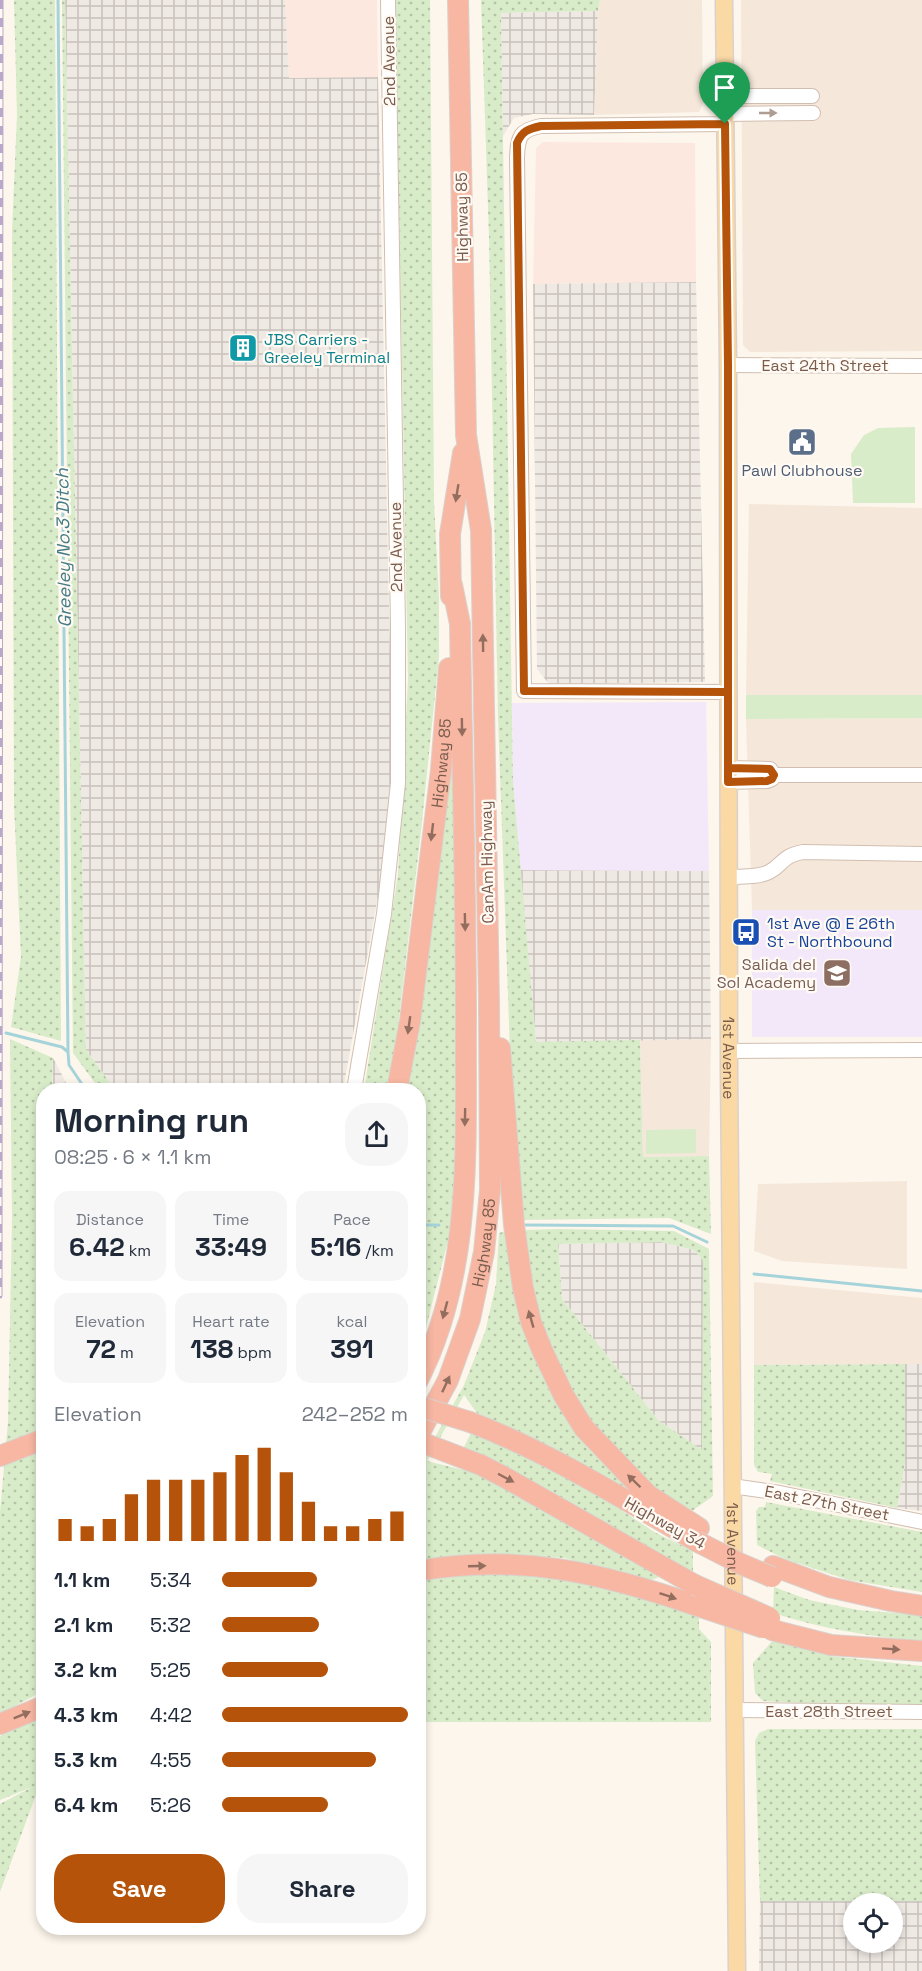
<!DOCTYPE html>
<html lang="en">
<head>
<meta charset="utf-8">
<style>
  :root { --surface:#fff; --page:#f6f6f7; --text:#1f2937; --muted:#747a83; --accent:#b45309 }
  body { margin:0; font-family:"Space Grotesk",sans-serif; background:var(--page); color:var(--text); height:100vh; display:flex; flex-direction:column; font-size:22px; white-space:nowrap }
  * { box-sizing:border-box; margin:0 }
  p { font-size:20px; color:var(--muted) }
  .icon { flex:none; width:33px; height:33px; fill:none; stroke:currentColor; stroke-width:2; stroke-linecap:round; stroke-linejoin:round }
  .map { position:relative; flex:1; overflow:hidden }
  .sheet { position:absolute; left:36px; top:1083px; width:390px; height:852px; display:flex; flex-direction:column; background:var(--surface); border-radius:24px; box-shadow:0 3px 9px #0003 }
  .sheet>* { flex:none }
  .controls { position:absolute; left:843px; top:1893px; display:grid; gap:12px }
  .controls a { display:grid; place-items:center; width:60px; height:60px; border-radius:50%; background:var(--surface); box-shadow:0 3px 9px #0003; font-size:30px }
  .pin { position:absolute; display:grid; place-items:center; width:51px; height:51px; color:#fff; margin:-62px -26px; border-radius:50% 50% 50% 0; rotate:-45deg; box-shadow:0 0 6px #0007 }
  .pin .icon { rotate:45deg }
  .round { display:grid; place-items:center; flex:none; width:63px; height:63px; border-radius:24px; background:var(--page) }
  .overview { display:flex; align-items:center; justify-content:space-between; height:102px; padding:0 18px }
  h1 { font-size:33px; font-weight:700; line-height:45px }
  .stats { display:grid; grid-template-columns:repeat(3,1fr); gap:9px; height:102px; padding:6px 18px }
  .stats div { display:grid; align-content:center; border-radius:15px; background:var(--page); text-align:center }
  .stats b { font-size:26px; font-weight:700 }
  .stats small { font-size:16px; font-weight:400 }
  .stats p { font-size:16px }
  .chart { height:168px; padding:12px 18px }
  .chart p { display:flex; justify-content:space-between }
  .chart svg { width:100%; height:108px; margin-top:6px; stroke:var(--accent); stroke-width:6 }
  .primary-button { display:flex; gap:12px; margin-top:auto; padding:12px 18px }
  .primary-button a { flex:1; height:69px; border-radius:24px; background:var(--accent); color:#fff; font-size:24px; font-weight:700; line-height:69px; text-align:center }
  .primary-button a+a { background:var(--page); color:var(--text) }
  ul { padding:0 18px; list-style:none; font-size:20px }
  li { display:grid; grid-template-columns:96px 72px 1fr; align-items:center; height:45px }
  li i { height:15px; border-radius:8px; background:var(--accent) }
  .map>svg:first-child { display:block }
</style>
</head>
<body>
<div class="map">
<svg width="922" height="1971" viewBox="0 0 922 1971">
  <defs>
    <pattern id="industrial-grid" width="8" height="8" patternUnits="userSpaceOnUse" patternTransform="scale(1.5)"><rect width="8" height="8" fill="#efe9e4"/><path d="M0 4h8M4 0v8" fill="none" stroke="#c7c0bb"/></pattern>
    <pattern id="grass-dots" width="8" height="8" patternUnits="userSpaceOnUse" patternTransform="scale(1.5)"><rect width="8" height="8" fill="#d8ecc9"/><path d="M2 2h.1M6 6h.1" fill="none" stroke="#b4c2a5" stroke-width="1.8" stroke-linecap="round"/></pattern>
  </defs>
  <rect width="100%" height="100%" fill="#fdf6ec"/>
  <path fill="#f5e8da" d="M600 0H702L703 104 699 112 594 115 598 11Z
    M741 0H922V351L750 352 743 345Z
    M749 504 922 508V695H746Z
    M922 718V910H752L746 719Z
    M711 1039 709 1156 643 1157 640 1040Z
    M907 1181V1269L782 1261 754 1251 758 1184Z
    M754 1282 922 1298V1364L754 1365Z"/>
  <path fill="#fde8e0" d="M285 0H377L378 77 289 78Z
    M543 142 695 143 696 282 533 284 536 148Z"/>
  <path fill="url(#industrial-grid)" fill-rule="evenodd" d="M65 0H285L289 78 378 77 391 707 390 783 382 874 343 1090H115L86 1050Z
    M598 11 594 115 533 114 514 118 503 136 501 13Z
    M696 282 705 682 549 684 537 669 533 284Z
    M520 870 709 871 711 1039 536 1043Z
    M53 1058 70 1090H52Z
    M661 1242 694 1250 703 1260V1451L659 1421 562 1299 558 1244Z
    M905 1364H922V1511L897 1508 905 1463Z
    M760 1901H922V1971H759ZM854 1904H892V1942H854Z"/>
  <path fill="#f3e8fa" d="M706 702 709 871 520 870 513 782 512 703Z
    M752 910H922V1037H752Z"/>
  <path fill="url(#grass-dots)" fill-rule="evenodd" d="M14 0H55L61 1041 11 1027 21 957 14 805 12 230 17 115Z
    M62 0H65L86 1050 115 1090H100L73 1053Z
    M395 0H430L434 502 439 597V656L421 831 398 1027 386 1090H364L398 874 408 679Z
    M481 0H600L598 11 501 13 513 782 536 1042 640 1040 643 1157 709 1156 711 1234 669 1218 522 1220 510 1052 498 717 489 237Z
    M451 761 455 763 456 1182 450 1233 419 1355 418 1090H406L415 1047Z
    M10 1039 53 1058 52 1090H44V1428L39 1430 38 1452H43V1691L0 1714V1512L8 1422 12 1218Z
    M559 1229 674 1231 709 1249 713 1496 692 1511 654 1487 605 1440 563 1378 537 1308 525 1230ZM661 1242 694 1250 703 1260 702 1450 659 1421 562 1299 558 1244Z
    M506 1231C513 1270 517 1313 532 1351 542 1377 557 1405 572 1428 591 1456 622 1479 647 1502L531 1438 477 1413 464 1395 427 1461 476 1473 588 1532 636 1560 659 1577 649 1581 564 1558 498 1554 419 1562V1466L464 1385 485 1332 496 1284 499 1233Z
    M905 1364V1463L897 1508 770 1481 772 1474 758 1472 754 1465V1365Z
    M472 1431 507 1446 592 1491 656 1533 693 1551V1573L499 1465 464 1447Z
    M766 1502 922 1532V1592L849 1580 785 1559 757 1545 756 1511 759 1507H765Z
    M480 1574C556 1572 627 1593 699 1616V1629L711 1642V1722H419L418 1581Z
    M774 1587 809 1600 858 1610 922 1615V1642C871 1636 822 1629 773 1613Z
    M773 1640 831 1656 922 1666V1704H824L763 1701 755 1693 753 1663Z
    M43 1717V1776L0 1892V1804L32 1787 0 1800V1736Z
    M768 1729H922V1901H760L755 1741 759 1733Z"/>
  <path fill="#d8ecc9" d="M915 427V503H853L851 454 864 435 878 428Z
    M746 695H922V718L746 719Z
    M696 1129V1153L646 1154V1130Z"/>
  <g fill="none" stroke-linecap="round" stroke-linejoin="round">
    <path stroke="#a5d3da" stroke-width="3" d="M58 0 68 1052 69 1065 86 1090
      M6 1033 62 1047 68 1052
      M418 1225H439
      M526 1225 673 1226 707 1242
      M754 1274 922 1291"/>
    <g stroke="#d1beb0" stroke-width="16">
      <path id="minor" d="M724 96H812
        M724 114 813 113
        M725 124 541 126C520 130 518 136 517 157L524 691 728 692
        M728 365 922 366
        M728 768 770 769 774 775 772 779 767 781 728 782
        M774 775H922
        M729 877C742 876 757 878 769 872 783 865 781 856 803 852L922 854
        M729 1051 922 1050
        M354 1090 384 914 398 783V628L388 0
        M732 1486 780 1493 922 1522
        M736 1710 922 1712"/>
    </g>
    <g stroke="#dad1cd" stroke-width="19">
      <g id="major">
        <path id="s1" d="M724 0 728 365 729 1069 737 1971"/>
      </g>
    </g>
    <g stroke="#dad1cd" stroke-width="22">
      <g id="highway">
        <path d="M451 596 450 534 463 453"/>
        <path d="M500 1048 514 1225 523 1288 531 1322 542 1350 564 1396 584 1428 648 1495 699 1528"/>
        <path id="s2" d="M397 1090 410 1021 441 770 449 668"/>
        <path d="M418 1380C474 1270 465 1143 466 1024 466 890 462 757 460 624L452 585"/>
        <path d="M470 1422C549 1452 623 1499 696 1541"/>
        <path id="s3" d="M418 1436 448 1380 470 1319 484 1252 490 1190 489 1002 481 530 466 435 458 0"/>
        <path d="M418 1441 481 1465 506 1478 695 1585"/>
        <path d="M0 1456 44 1439"/>
        <path d="M773 1566 829 1587 891 1601 922 1606"/>
        <path d="M418 1571C520 1553 602 1573 698 1606"/>
        <path d="M772 1630 831 1645 922 1651"/>
        <path d="M0 1724 44 1706"/>
      </g>
    </g>
    <use href="#minor" stroke="#fff" stroke-width="14"/>
    <use href="#major" stroke="#fbd9a5" stroke-width="16"/>
    <use href="#highway" stroke="#f7b7a3" stroke-width="20"/>
    <g stroke="#b9a8c9" stroke-width="5">
      <path id="rail" d="M0 1296 1 0"/>
    </g>
    <use href="#rail" stroke="#fffaf3" stroke-width="3" stroke-dasharray="9" stroke-linecap="butt"/>
    <g stroke="#dad1cd" stroke-width="22" stroke-linecap="butt">
      <path id="highway-bridge" d="M418 1406 470 1422
        M696 1541 741 1564 772 1577
        M695 1585 770 1618
        M698 1606 764 1628"/>
    </g>
    <use href="#highway-bridge" stroke="#f7b7a3" stroke-width="20"/>
  </g>
  <defs><path id="oneway-solid" d="M-6-.8H1V-3.2L6.5 0L1 3.2V.8H-6Z" transform="scale(1.5)"/></defs>
  <use fill="#af9d94" href="#oneway-solid" transform="translate(768 113)"/>
  <g fill="#936e5e">
    <use href="#oneway-solid" transform="translate(457 493) rotate(99)"/>
    <use href="#oneway-solid" transform="translate(483 643) rotate(-91)"/>
    <use href="#oneway-solid" transform="translate(462 727) rotate(89)"/>
    <use href="#oneway-solid" transform="translate(432 832) rotate(97)"/>
    <use href="#oneway-solid" transform="translate(465 922) rotate(89)"/>
    <use href="#oneway-solid" transform="translate(409 1025) rotate(98)"/>
    <use href="#oneway-solid" transform="translate(465 1117) rotate(91)"/>
    <use href="#oneway-solid" transform="translate(445 1310) rotate(105)"/>
    <use href="#oneway-solid" transform="translate(531 1319) rotate(-106)"/>
    <use href="#oneway-solid" transform="translate(446 1384) rotate(-65)"/>
    <use href="#oneway-solid" transform="translate(506 1478) rotate(28)"/>
    <use href="#oneway-solid" transform="translate(634 1481) rotate(-136)"/>
    <use href="#oneway-solid" transform="translate(477 1566) rotate(-2)"/>
    <use href="#oneway-solid" transform="translate(668 1596) rotate(19)"/>
    <use href="#oneway-solid" transform="translate(891 1649) rotate(4)"/>
    <use href="#oneway-solid" transform="translate(22 1715) rotate(-22)"/>
  </g>
  <g fill="none" stroke-linecap="round" stroke-linejoin="round">
    <g stroke="#fff" stroke-width="12">
      <path id="route" d="M725 124 541 126C528 129 522 131 517 143L524 691 728 692V782L767 781 772 779 774 775 770 769 728 768V365L725 124"/>
    </g>
    <use href="#route" stroke="#b45309" stroke-width="8"/>
  </g>
  <defs>
    <g id="building-square" transform="scale(1.5)"><rect x="-9" y="-9" width="18" height="18" rx="4" fill="#0f9aa8" stroke="#fffaf3"/><path d="M-4-6H4V6H1V3H-1V6H-4ZM-2.5-4.3h1.7v1.8h-1.7ZM.8-4.3h1.7v1.8H.8ZM-2.5-1h1.7V.8h-1.7ZM.8-1h1.7V.8H.8Z" fill="#fff"/></g>
    <g id="civic-square" transform="scale(1.5)"><rect x="-9" y="-9" width="18" height="18" rx="4" fill="#5c6f8a" stroke="#fffaf3"/><path d="M-.6-6.5H3V-4.5H.6V-3L4-1V1h2V6H-6V1h2V-1L-.6-3ZM-1.2 2.5V6h2.4V2.5Z" fill="#fff"/></g>
    <g id="bus-square" transform="scale(1.5)"><rect x="-9" y="-9" width="18" height="18" rx="4" fill="#1a4fb4" stroke="#fffaf3"/><path d="M-5-6H5V4H4V6H2V4H-2V6H-4V4H-5ZM-3.5-4V0h7V-4ZM-3.5 1.2v1.5H-2V1.2ZM2 1.2v1.5H3.5V1.2Z" fill="#fff"/></g>
    <g id="school-square" transform="scale(1.5)"><rect x="-9" y="-9" width="18" height="18" rx="4" fill="#8d6e63" stroke="#fffaf3"/><path d="M0-5L7-2L0 1L-7-2ZM-4 1L0 2.5L4 1V4Q0 6-4 4Z" fill="#fff"/></g>
  </defs>
  <g fill-rule="evenodd">
    <use href="#building-square" x="243" y="348"/>
    <use href="#civic-square" x="802" y="442"/>
    <use href="#bus-square" x="746" y="932"/>
    <use href="#school-square" x="837" y="973"/>
  </g>
  <g text-anchor="middle" dominant-baseline="central" stroke-width="4.5" stroke-linejoin="round" paint-order="stroke">
    <g font-size="16" fill="#7a5c4d" stroke="#fffaf3">
      <text transform="translate(389 61) rotate(-91)">2nd Avenue</text>
      <text transform="translate(462 217) rotate(-91)">Highway 85</text>
      <text x="825" y="365">East 24th Street</text>
      <text transform="translate(396 547) rotate(-91)">2nd Avenue</text>
      <text stroke="none"><textPath href="#s2" startOffset="330">Highway 85</textPath></text>
      <text transform="translate(487 862) rotate(-91)">CanAm Highway</text>
      <text stroke="none"><textPath href="#s1" startOffset="1058">1st Avenue</textPath></text>
      <text stroke="none"><textPath href="#s3" startOffset="206">Highway 85</textPath></text>
      <text transform="translate(827 1503) rotate(11)">East 27th Street</text>
      <text transform="translate(665 1523) rotate(29)">Highway 34</text>
      <text stroke="none"><textPath href="#s1" startOffset="1544">1st Avenue</textPath></text>
      <text x="829" y="1711">East 28th Street</text>
    </g>
    <g font-size="16" fill="#0d838f" stroke="#fffaf3" text-anchor="start">
      <text x="264" y="339">JBS Carriers -<tspan x="264" dy="18">Greeley Terminal</tspan></text>
    </g>
    <g font-size="16" fill="#4e5e75" stroke="#fffaf3">
      <text x="802" y="470">Pawl Clubhouse</text>
    </g>
    <g font-size="16" fill="#164399" stroke="#fffaf3" text-anchor="start">
      <text x="767" y="923">1st Ave @ E 26th<tspan x="767" dy="18">St - Northbound</tspan></text>
    </g>
    <g font-size="16" fill="#785e54" stroke="#fffaf3" text-anchor="end">
      <text x="816" y="964">Salida del<tspan x="816" dy="18">Sol Academy</tspan></text>
    </g>
    <g font-size="18" font-style="italic" fill="#437c86" stroke="#fffaf3">
      <text transform="translate(63 548) rotate(-91)">Greeley No.3 Ditch</text>
    </g>
  </g>
</svg>
<div class="controls">
<a><svg class="icon" aria-label="locate" viewBox="0 0 24 24"><circle cx="12" cy="12" r="6"/><path d="M12 2v4M12 18v4M2 12h4M18 12h4"/></svg></a>
</div>
<div class="pin" style="left:725px;top:124px;background:#1e9e55"><svg class="icon" aria-label="arrive" viewBox="0 0 24 24"><path d="M6 21V4h12l-3 4 3 4H6"/></svg></div>
<section class="sheet">
<div class="overview"><div><h1>Morning run</h1><p>08:25 · 6 × 1.1 km</p></div><a class="round"><svg class="icon" aria-label="share" viewBox="0 0 24 24"><path d="M12 15V3M7 8l5-5 5 5M5 13v7h14v-7"/></svg></a></div>
<div class="stats">
<div><p>Distance</p><b>6.42<small> km</small></b></div>
<div><p>Time</p><b>33:49</b></div>
<div><p>Pace</p><b>5:16<small> /km</small></b></div>
</div>
<div class="stats">
<div><p>Elevation</p><b>72<small> m</small></b></div>
<div><p>Heart rate</p><b>138<small> bpm</small></b></div>
<div><p>kcal</p><b>391</b></div>
</div>
<div class="chart"><p><span>Elevation</span>242–252 m</p>
<svg viewBox="0 0 160 44" preserveAspectRatio="none"><path d="M5 44V35M15 44V38M25 44V35M35 44V25M45 44V19M55 44V19M65 44V19M75 44V16M85 44V9M95 44V6M105 44V16M115 44V28M125 44V38M135 44V38M145 44V35M155 44V32"/></svg>
</div>
<ul>
<li><b>1.1 km</b>5:34<i style="width:51%"></i></li>
<li><b>2.1 km</b>5:32<i style="width:52%"></i></li>
<li><b>3.2 km</b>5:25<i style="width:57%"></i></li>
<li><b>4.3 km</b>4:42<i style="width:100%"></i></li>
<li><b>5.3 km</b>4:55<i style="width:83%"></i></li>
<li><b>6.4 km</b>5:26<i style="width:57%"></i></li>
</ul>
<div class="primary-button"><a>Save</a><a>Share</a></div>
</section>
</div>
</body>
</html>
